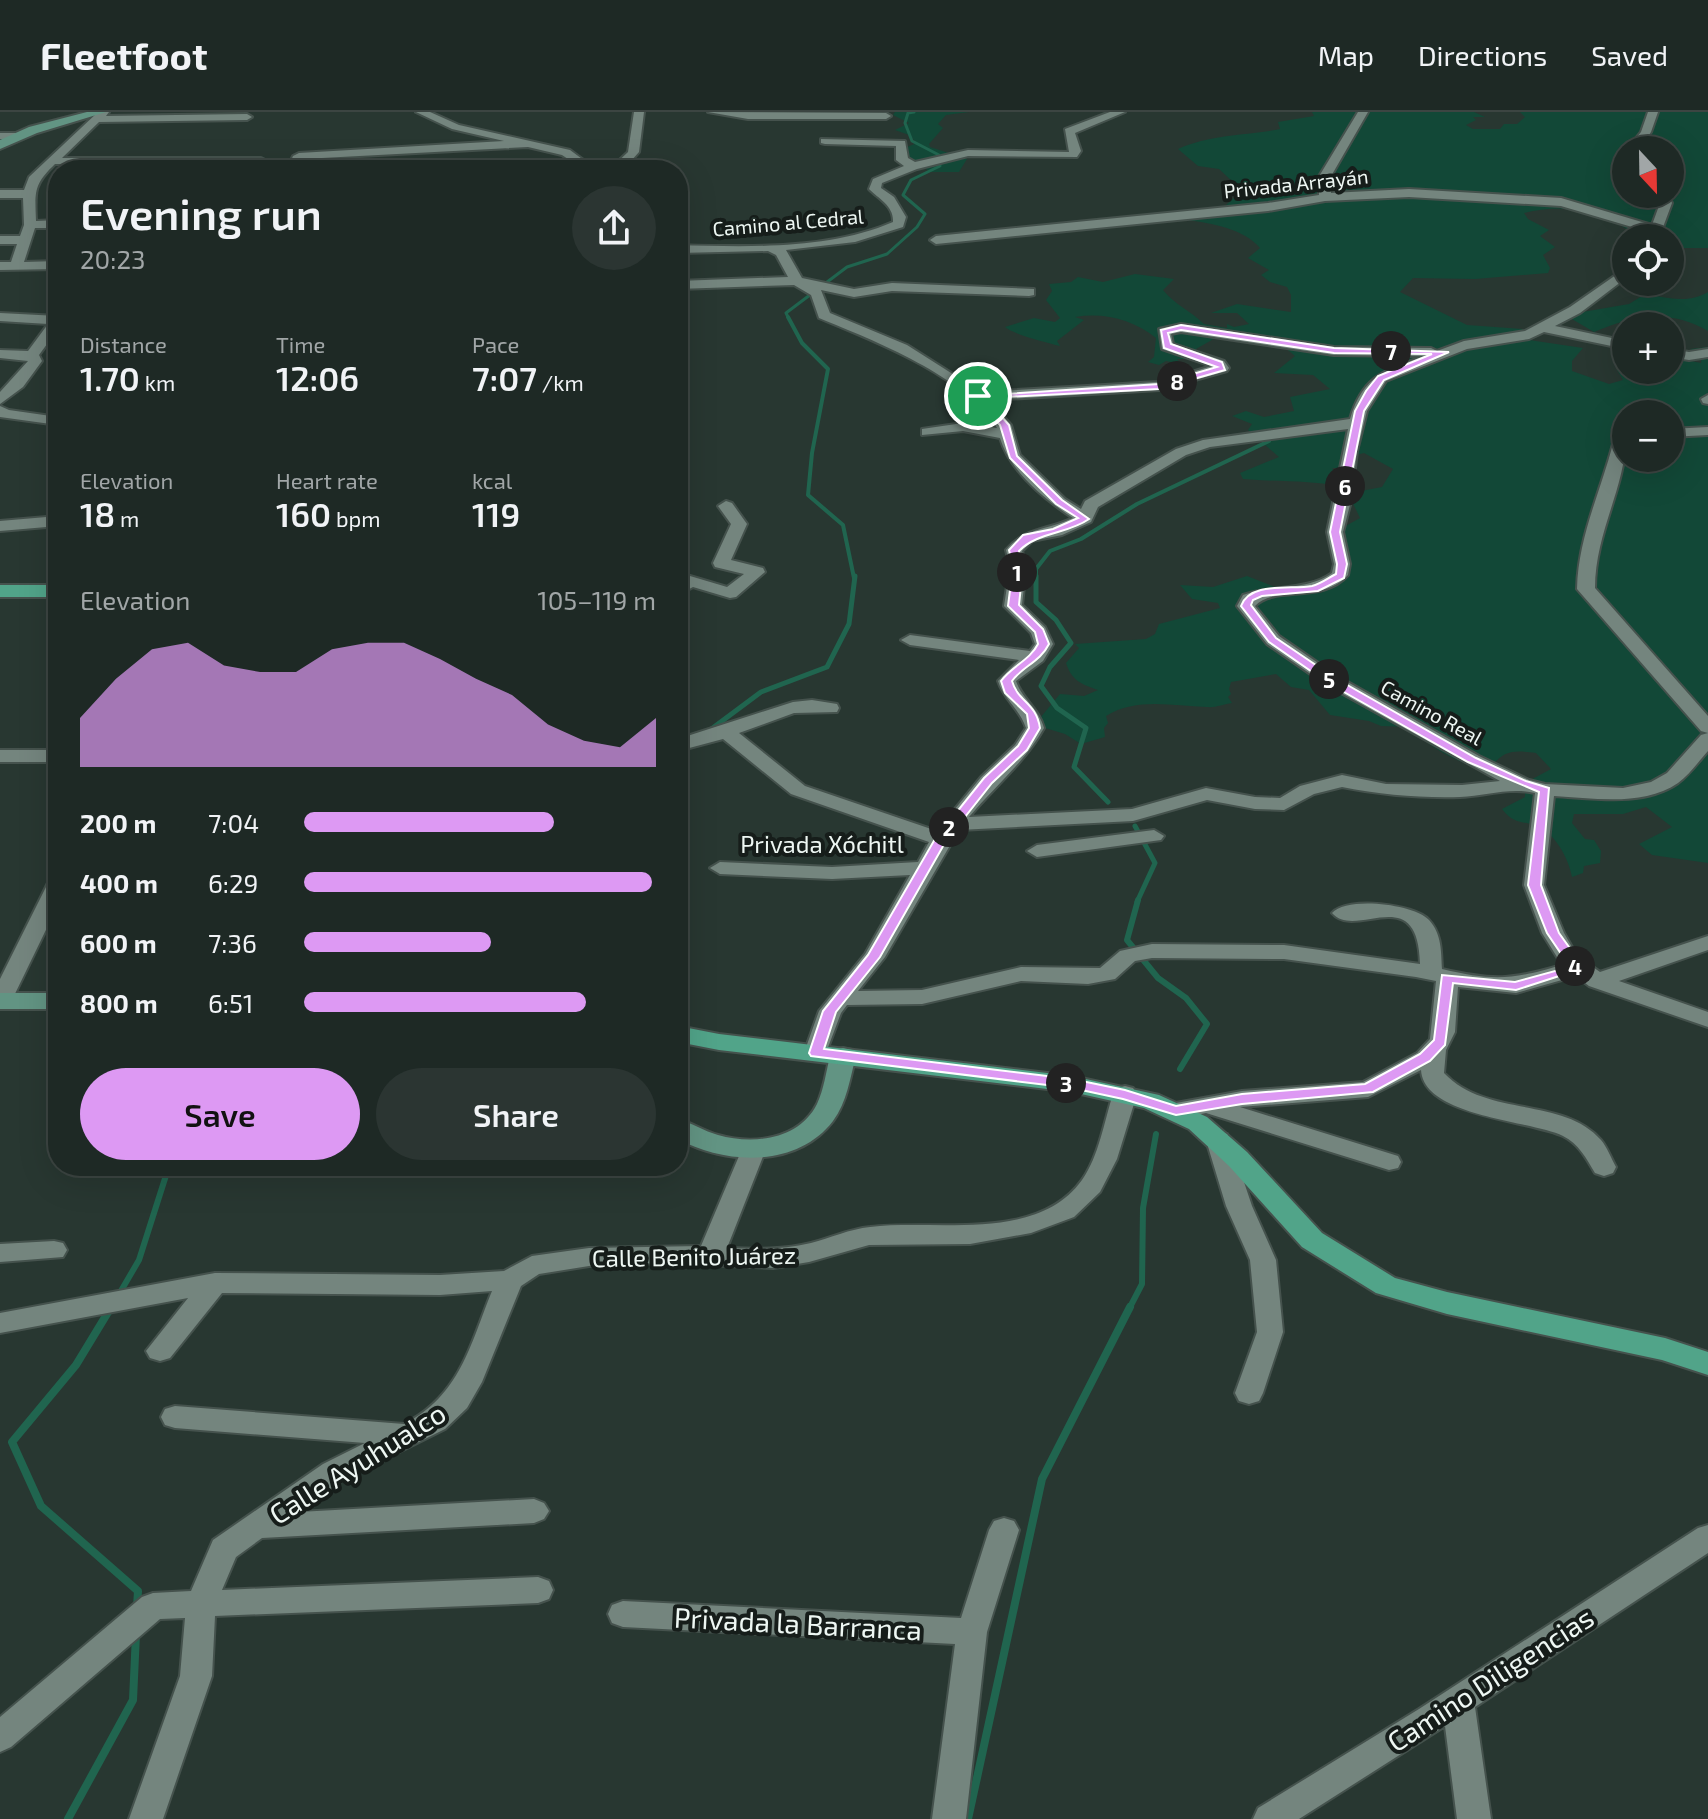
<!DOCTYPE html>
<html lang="en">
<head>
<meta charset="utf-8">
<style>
  :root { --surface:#1e2925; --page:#2b3532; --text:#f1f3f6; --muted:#a1a6a7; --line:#3c4542; --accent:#dd99f3 }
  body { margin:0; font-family:"Exo 2",sans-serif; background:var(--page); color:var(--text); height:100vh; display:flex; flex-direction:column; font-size:30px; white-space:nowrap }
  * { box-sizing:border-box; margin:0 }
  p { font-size:26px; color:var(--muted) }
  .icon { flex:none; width:44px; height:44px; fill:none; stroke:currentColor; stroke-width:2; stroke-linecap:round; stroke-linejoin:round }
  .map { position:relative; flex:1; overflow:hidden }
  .drawer { position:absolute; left:48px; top:48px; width:640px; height:1016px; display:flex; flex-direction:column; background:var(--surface); border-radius:32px; box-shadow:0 8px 32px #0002,0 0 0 2px var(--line) }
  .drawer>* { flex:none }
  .needle { width:52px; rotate:158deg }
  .buttons { position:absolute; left:1612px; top:24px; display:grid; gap:16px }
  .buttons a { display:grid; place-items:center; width:72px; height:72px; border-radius:50%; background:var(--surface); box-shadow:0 8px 32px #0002,0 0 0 2px var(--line); font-size:40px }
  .pin { position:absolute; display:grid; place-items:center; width:68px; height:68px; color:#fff; margin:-34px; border:4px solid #fff; border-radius:50%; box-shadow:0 2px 8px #0007 }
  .km { position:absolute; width:40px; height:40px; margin:-20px; border-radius:50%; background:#222; color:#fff; font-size:22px; line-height:40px; text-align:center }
  .round { display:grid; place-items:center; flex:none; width:84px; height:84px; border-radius:42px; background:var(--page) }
  .summary { display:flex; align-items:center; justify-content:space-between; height:136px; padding:0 32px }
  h1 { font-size:44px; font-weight:600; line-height:60px }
  .metrics { display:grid; grid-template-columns:repeat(3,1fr); gap:12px; height:136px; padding:8px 32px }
  .metrics div { display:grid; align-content:center }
  .metrics b { font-size:34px; font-weight:600 }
  .metrics small { font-size:22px; font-weight:400 }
  .metrics p { font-size:22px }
  .chart { height:224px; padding:16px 32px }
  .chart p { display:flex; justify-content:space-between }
  .chart svg { width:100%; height:144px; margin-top:8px; fill:var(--accent); opacity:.7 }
  .action { display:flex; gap:16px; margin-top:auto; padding:16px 32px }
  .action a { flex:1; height:92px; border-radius:48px; background:var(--accent); color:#111; font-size:32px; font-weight:600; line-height:92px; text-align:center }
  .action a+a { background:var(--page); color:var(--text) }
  ul { padding:0 32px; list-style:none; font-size:26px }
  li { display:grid; grid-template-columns:128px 96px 1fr; align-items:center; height:60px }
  li i { height:20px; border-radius:10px; background:var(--accent) }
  header { display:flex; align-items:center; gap:48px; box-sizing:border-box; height:112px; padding:0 40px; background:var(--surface); border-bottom:2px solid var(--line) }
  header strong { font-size:38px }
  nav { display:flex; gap:44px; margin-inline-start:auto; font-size:28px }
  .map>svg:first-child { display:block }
</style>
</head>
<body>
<header>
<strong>Fleetfoot</strong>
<nav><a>Map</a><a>Directions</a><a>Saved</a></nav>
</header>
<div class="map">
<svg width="1708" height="1707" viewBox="0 0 1708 1707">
  <rect width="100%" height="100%" fill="#283731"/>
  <path fill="#124837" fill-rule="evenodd" d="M895 0H969L946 3 938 12 943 16 929 32 930 35 967 47 959 60H930L905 42 907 35 917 31 909 23 895 18 909 11 893 3Z
    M1312 0H1474L1485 5H1473L1476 8 1466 13 1473 17H1500L1504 12H1517L1525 5 1520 0H1708V136H1680L1672 149 1681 160H1670V126H1640C1605 99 1567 90 1524 101L1528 107 1549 118 1540 124 1555 135 1543 143 1550 156 1548 161 1475 167 1413 166 1400 180 1467 213 1522 217 1526 220 1522 227 1583 236 1572 249V259L1609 272 1623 268 1617 258 1626 252V258H1670L1672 245 1701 251 1702 243 1690 237 1708 235V751L1652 743 1639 732 1672 715 1646 695 1623 702H1574L1572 711 1585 727 1594 728 1601 739 1600 751 1584 754 1583 761 1572 765C1569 748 1557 725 1541 716 1524 707 1516 715 1502 697L1525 685V671L1551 657 1536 641C1512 638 1503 638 1488 659 1457 651 1431 636 1408 615L1381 614 1369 609 1330 603 1309 578 1291 575 1276 562 1231 570 1229 577 1231 582 1228 585 1232 591C1224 592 1215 596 1207 595 1172 594 1137 585 1106 604L1108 611 1104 616 1105 625 1081 632 1065 622 1022 609 1030 603 1040 606 1060 582 1084 584 1098 578C1081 572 1072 569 1066 551L1079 536 1075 532 1146 527 1155 522 1159 512 1220 496 1218 491 1192 487 1180 473 1213 475 1247 464 1280 477 1321 481 1337 468 1342 416 1360 406 1346 377 1361 379 1382 375 1393 357 1364 341 1344 346 1340 352 1346 356H1332L1343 367 1346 375C1311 368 1278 370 1243 367L1240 361 1279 345 1248 318 1252 312 1232 304 1246 299 1264 305 1294 299 1290 285 1330 277 1313 263 1274 261 1295 244 1283 234 1217 225 1196 237V241L1206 247H1177L1181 252 1166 249 1159 253 1148 250 1154 245 1156 226C1133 208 1105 200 1075 205L1084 208 1057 229 1060 234C1045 230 1015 223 1005 215L1034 206 1055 210 1060 206 1046 188 1052 179 1049 172 1071 170 1078 165 1103 170 1135 162 1174 167 1163 178C1175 193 1191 199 1204 212L1227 216V212L1234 215 1249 212 1237 201H1211L1237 192 1291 200V183L1287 175 1270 170 1261 163 1269 158 1248 146 1260 136C1244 117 1212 111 1186 108L1228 103 1234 99 1225 94 1235 85 1234 71 1219 57 1198 54 1178 37C1211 22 1245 24 1280 17L1278 10 1314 4ZM1626 38H1670V82H1626ZM1626 302H1670V346H1626Z
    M1643 180C1659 185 1687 193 1708 180V219C1670 197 1634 203 1594 220L1565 203 1629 192 1642 184 1640 182Z"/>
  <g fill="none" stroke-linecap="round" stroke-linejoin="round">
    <path stroke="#20654f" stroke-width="3" d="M789 207 786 201 847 155 887 142 917 115 925 102 903 83 911 68 940 54 939 43 912 29 905 11 908 1 914 0"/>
    <path stroke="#20654f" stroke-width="4" d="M788 205 802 231 828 257 812 341 808 383 843 413 854 466
      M1036 466V457L1050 439 1081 427 1137 392 1269 329"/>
    <path stroke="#20654f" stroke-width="5" d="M1036 464V490L1056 508 1071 531 1050 555 1041 574 1057 596 1086 616 1074 655 1108 690
      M710 618 761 580 827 555 849 512 855 464
      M1135 714 1155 751 1137 790"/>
    <path stroke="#20654f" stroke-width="6" d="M1138 788 1127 828 1158 866 1186 886 1207 912 1180 957
      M118 1184 139 1148 169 1054
      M1129 1197 1142 1172 1143 1096 1156 1022"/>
    <path stroke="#20654f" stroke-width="8" d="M110 1197 76 1253 12 1330 41 1394 138 1479 137 1495
      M68 1707 133 1588 136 1522
      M968 1707 1042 1367 1130 1195"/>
    <g stroke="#45524d" stroke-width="4">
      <path id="street" d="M98 0H109L106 4 247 2 252 5 247 8 99 10 62 46H261L267 49 261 52H55C33 73 35 80 36 109L58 108V116H35L24 150 58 149V157L0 158V150H11L17 132H0V124H20L24 113 23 86H0V78H24L29 65Z
        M416 0H430L459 13 570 38 597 58H508L514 55 574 51 562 43 528 35 303 47 299 58H287L293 44 299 41 504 29 452 17Z
        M634 0H644L639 40 623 58H609L628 40Z
        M708 0 886 1 891 4 886 7H748Z
        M1110 0H1125L1075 21 1081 39 1077 45 968 44 917 57 882 71 881 76 894 85 906 105 903 115 855 130 786 138 802 166 854 177 892 171 1034 177V183L1029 184 892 179 854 185 821 178 830 201 907 233 981 280 1158 270 1212 254 1162 237 1159 217 1181 212 1334 235 1431 236 1437 239 1464 229 1525 219 1570 195 1626 156V166L1580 201 1555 214 1626 229V237L1544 220 1529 227 1467 237 1386 269 1367 299 1357 339 1351 389 1343 420 1350 452 1348 463C1323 492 1274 473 1255 494L1279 524 1337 564 1479 644 1529 668 1545 672 1623 676 1651 670 1667 661 1701 623 1708 621V639C1699 649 1689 663 1678 671 1643 695 1594 686 1554 684L1544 773 1564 821 1577 844 1600 860 1708 824V838L1619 869 1708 900V915L1589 874 1576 864 1516 881 1458 875 1455 920 1446 938 1444 961C1486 1006 1563 984 1601 1028 1607 1035 1611 1046 1616 1055L1613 1061 1604 1064 1595 1061C1586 1046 1579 1032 1563 1024 1530 1008 1424 1005 1421 958L1368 985 1240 995 1398 1044 1401 1050 1398 1056 1389 1058 1206 1001 1176 1007 1168 1005 1164 999 1168 993 1176 991 1242 979 1363 970 1417 941 1430 927 1436 869 1416 865 1284 847 1152 846 1135 849 1115 867 1088 872 1021 869 922 892 847 893 841 901 824 946H808L804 941 819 899 865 842 910 763 832 767 720 762 710 756 720 750 832 755 918 750 929 730 791 682 723 627 678 639V627L793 590 812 588 837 592 839 596 837 600 794 601 739 621 805 674 937 719 981 665 1015 633 1026 616C1020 597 1004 588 998 569L1019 548 910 533 901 528 910 523 1030 539 1035 532 1031 521 1004 494 1010 455 1006 438C1024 416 1048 418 1073 406 1044 387 1010 359 1000 326L963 319 922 323V317L963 311 997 316C965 264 875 229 819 206L811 183 794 173 678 177V169L788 165 776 143 768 139 678 141V133C747 135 828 138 893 110 894 94 879 87 869 77L873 67 904 54 896 48V34L825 32 821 31V27L905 29 908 46 915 50 968 38 1069 40 1065 17ZM1181 220 1334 243 1424 244C1385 259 1363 263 1350 307L1203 328 1176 337 1085 389 1081 397 1065 387 1020 343 1011 313 989 288 1159 278 1227 259 1229 256 1224 249 1173 232 1171 222ZM1348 317 1327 420 1334 452 1332 461C1307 479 1272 473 1243 483L1237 494 1267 532 1325 572 1500 669 1462 673 1386 672 1342 663 1300 674 1280 686 1255 685 1206 676 1132 697 969 705C994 675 1025 650 1044 616 1039 597 1022 587 1016 569L1043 549 1053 532 1045 515 1022 493 1026 455 1022 439 1032 429 1062 423 1091 410 1098 395 1186 343 1210 335ZM1342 675C1382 683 1420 686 1460 685 1485 684 1510 675 1535 681L1524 773 1542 821 1562 853C1512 868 1493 869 1442 857 1441 840 1442 822 1429 808 1414 792 1347 784 1332 801 1356 829 1418 767 1420 852L1284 833 1152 832 1120 839 1100 856 1021 855 922 878 858 879 885 845 959 718 1133 709 1207 688 1255 697 1284 698 1314 682Z
        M1358 0H1368L1330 66 1331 81 1409 77 1561 86 1652 113 1660 91 1656 82H1668L1672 91 1659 126H1647L1649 120 1561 94 1409 85 1325 89 1268 99 936 132 930 128 936 124 1268 91 1319 83 1318 66Z
        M1648 0H1658L1651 20 1639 38H1627L1641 20Z
        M0 21H18L24 24 18 27H0Z
        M0 201 58 204V217L39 243 42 249 23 275 0 292V280L28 249 0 246V238L28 239 48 212 0 209Z
        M1670 237 1689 240 1708 237V245L1689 248 1670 245Z
        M1708 283V292L1703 291 1701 287Z
        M0 294 9 298 58 305V313L0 305Z
        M1708 315V323L1670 325V317Z
        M1626 324C1626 375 1595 420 1595 476L1708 604V621L1701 619 1577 477C1578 426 1600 381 1613 332Z
        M726 389 732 391 747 412 731 448 763 456 765 460 736 485 730 486 693 475 678 483V470L690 464 727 475 744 462 715 455 713 451 731 412 718 394Z
        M58 404V414L0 419V409Z
        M0 638H58V650H0Z
        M1154 718 1164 724 1161 728 1037 745 1027 739 1037 733Z
        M58 765V793L11 890 8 895 0 897V867L48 771Z
        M1125 974 1133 976 1137 982 1117 1047 1100 1080 1074 1105 1031 1121 970 1132 869 1133 809 1150 773 1156 663 1151 589 1154 539 1162 521 1174 482 1270 467 1296 445 1317 343 1368 299 1400 534 1387 544 1391 549 1399 544 1407 534 1411 262 1426 236 1445 222 1478 538 1465 549 1469 553 1478 549 1487 538 1491 215 1504 212 1564 163 1707H129L180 1564 185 1506 160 1507 11 1635 0 1640V1605L142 1485 153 1481 191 1479 213 1428 323 1352 365 1331 175 1316 165 1313 161 1305 165 1297 175 1294 404 1312C460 1284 470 1233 492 1179L440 1183 222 1181 170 1246 160 1249 150 1246 146 1239 188 1186 0 1221V1201L215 1161 440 1163 504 1159 532 1144 589 1136 701 1134 742 1037 745 1031 754 1029 763 1031 766 1037 727 1136C756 1137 783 1138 811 1131 830 1126 850 1117 870 1115 935 1107 1037 1131 1082 1068 1099 1044 1104 1010 1113 982L1117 976Z
        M1218 1020 1227 1022 1230 1028 1252 1094 1276 1148 1283 1220 1263 1281 1259 1289 1249 1292 1239 1289 1235 1281 1257 1220 1250 1148 1226 1094 1206 1028 1209 1022Z
        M54 1129 63 1131 67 1138 63 1145 0 1150V1132Z
        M1004 1406 1014 1409 1019 1418 987 1520 966 1707H932L955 1532 623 1515 612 1511 608 1502 612 1493 623 1489 961 1506 989 1418 994 1409Z
        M1708 1413V1441L1475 1595 1491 1707H1457L1445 1614 1299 1707H1253L1258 1696 1419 1597 1698 1416Z"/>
    </g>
    <g stroke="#45524d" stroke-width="4">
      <path id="secondary" d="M87 0H106L37 21 0 37V28L29 15Z
        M0 881H58V897H0Z
        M843 936 852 938 856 944C850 966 847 990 833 1009 797 1056 726 1053 678 1027V1007C692 1011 704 1019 718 1023 753 1033 799 1028 817 992 824 977 826 960 830 944L834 938Z"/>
    </g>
    <g stroke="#45524d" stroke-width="4">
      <path id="primary" d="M0 473H58V485H0Z
        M678 914 719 922 1072 964 1159 983 1207 1005 1247 1040 1322 1121 1395 1166 1447 1180 1665 1226 1708 1240V1263L1662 1248 1447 1202 1376 1181 1302 1135 1229 1054 1189 1017 1144 996 1072 980 719 938 678 930Z"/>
    </g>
    <use href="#street" fill="#74857e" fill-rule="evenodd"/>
    <use href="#secondary" fill="#629483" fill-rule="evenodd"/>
    <use href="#primary" fill="#51a489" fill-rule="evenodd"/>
  </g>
  <path fill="#dd99f3" stroke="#fff" stroke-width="2" fill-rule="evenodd" d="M1181 213 1334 236 1449 240 1384 268 1364 299 1340 420 1347 452 1344 466 1318 479 1262 484 1253 488 1251 493 1276 526 1335 566 1476 646 1526 669 1549 676 1541 773 1559 821 1584 856 1516 878 1453 871 1445 933 1430 949 1373 980 1242 992 1176 1003 1123 987 1072 976 811 944 809 941 823 899 868 843 935 727 984 666 1018 634 1029 616 1027 602 1005 581 1001 569C1012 554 1030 548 1038 532L1035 520 1008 494 1013 455 1009 438 1023 423 1053 417 1078 406 1056 392 1010 346 1000 313 974 284 1159 272 1217 255 1164 236 1161 218ZM1181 218 1334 241 1432 242 1378 264 1366 279 1355 299 1330 420 1337 452 1336 462C1328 466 1321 472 1312 474 1291 478 1250 469 1241 494L1269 530 1328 571 1468 650 1539 680 1528 773 1547 821 1570 855 1515 870 1442 863 1434 928 1420 942 1365 972 1242 982 1176 994 1125 978 1072 967 824 937 836 900 880 845 946 729 992 671 1027 638 1040 616C1036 590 1018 590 1012 569 1023 554 1040 550 1049 532L1043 517 1019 493 1023 455 1019 439C1037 420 1068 422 1089 407L1062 388 1017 344 1009 313 985 286 1159 277 1225 258 1222 250 1171 232 1168 221Z"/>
  <g text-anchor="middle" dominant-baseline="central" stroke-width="8" stroke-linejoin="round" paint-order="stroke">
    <g font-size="20" fill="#eef7f3" stroke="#161d1a">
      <text transform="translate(1296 71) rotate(-6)">Privada Arrayán</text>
      <text transform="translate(788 110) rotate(-5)">Camino al Cedral</text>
      <text transform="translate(1432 600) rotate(29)">Camino Real</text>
    </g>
    <g font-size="24" fill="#eef7f3" stroke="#161d1a">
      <text x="822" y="731">Privada Xóchitl</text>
      <text transform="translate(694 1144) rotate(-1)">Calle Benito Juárez</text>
    </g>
    <g font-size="28" fill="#eef7f3" stroke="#161d1a">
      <text transform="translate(357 1351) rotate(-32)">Calle Ayuhualco</text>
      <text transform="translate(798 1511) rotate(3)">Privada la Barranca</text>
      <text transform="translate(1490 1567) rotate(-33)">Camino Diligencias</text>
    </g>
  </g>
</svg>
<div class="buttons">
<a><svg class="needle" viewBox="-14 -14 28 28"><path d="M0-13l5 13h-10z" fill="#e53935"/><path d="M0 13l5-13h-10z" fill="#a1a6a7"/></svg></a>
<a><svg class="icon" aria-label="locate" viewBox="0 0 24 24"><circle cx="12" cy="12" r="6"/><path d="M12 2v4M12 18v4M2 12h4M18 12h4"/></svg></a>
<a>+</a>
<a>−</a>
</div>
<div class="pin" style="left:978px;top:284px;background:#1e9e55"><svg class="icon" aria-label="arrive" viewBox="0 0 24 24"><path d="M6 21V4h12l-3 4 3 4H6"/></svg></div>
<b class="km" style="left:1017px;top:460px">1</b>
<b class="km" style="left:949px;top:715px">2</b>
<b class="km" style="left:1066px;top:971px">3</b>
<b class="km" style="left:1575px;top:854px">4</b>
<b class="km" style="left:1329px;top:567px">5</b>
<b class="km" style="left:1345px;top:374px">6</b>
<b class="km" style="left:1391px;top:239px">7</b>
<b class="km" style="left:1177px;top:269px">8</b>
<section class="drawer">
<div class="summary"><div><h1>Evening run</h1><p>20:23</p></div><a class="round"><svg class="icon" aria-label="share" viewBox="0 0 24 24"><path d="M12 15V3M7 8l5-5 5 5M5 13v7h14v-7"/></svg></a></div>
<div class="metrics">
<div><p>Distance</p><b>1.70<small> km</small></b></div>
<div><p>Time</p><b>12:06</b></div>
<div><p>Pace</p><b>7:07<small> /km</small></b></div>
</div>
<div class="metrics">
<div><p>Elevation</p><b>18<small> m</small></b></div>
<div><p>Heart rate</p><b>160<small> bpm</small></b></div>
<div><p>kcal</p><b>119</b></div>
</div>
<div class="chart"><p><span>Elevation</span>105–119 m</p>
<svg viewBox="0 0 160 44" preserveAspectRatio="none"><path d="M0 44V29L10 17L20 8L30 6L40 13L50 15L60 15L70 8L80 6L90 6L100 11L110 17L120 22L130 31L140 36L150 38L160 29V44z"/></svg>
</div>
<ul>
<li><b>200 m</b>7:04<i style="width:71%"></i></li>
<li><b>400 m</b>6:29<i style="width:99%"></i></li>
<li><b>600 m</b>7:36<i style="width:53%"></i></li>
<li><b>800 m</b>6:51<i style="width:80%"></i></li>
</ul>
<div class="action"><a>Save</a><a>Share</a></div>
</section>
</div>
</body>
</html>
